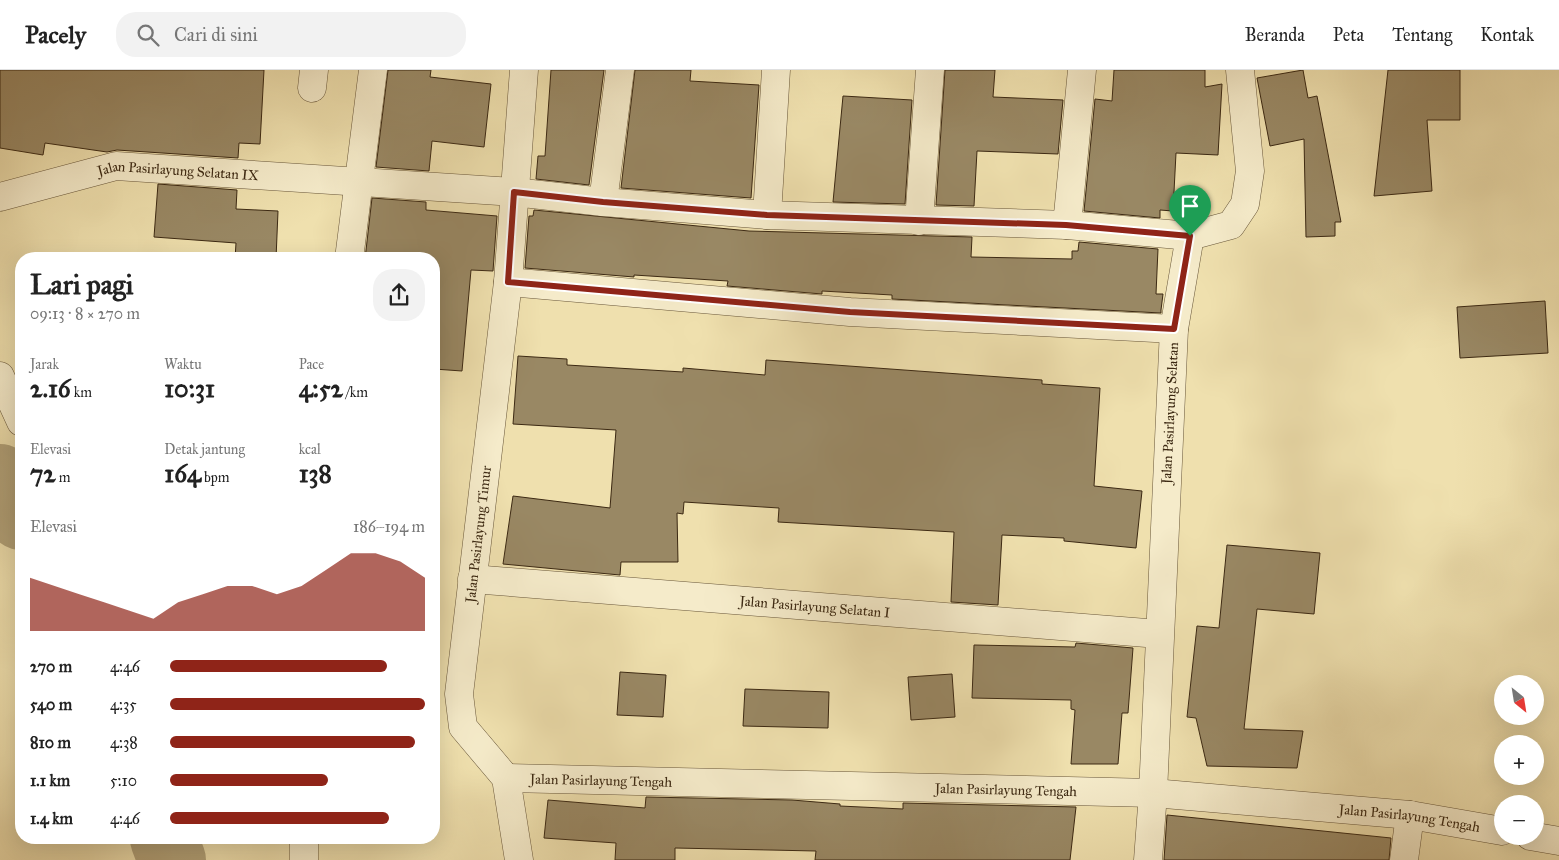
<!DOCTYPE html>
<html lang="id">
<head>
<meta charset="utf-8">
<style>
  :root { --surface:#fff; --page:#f2f2f2; --text:#222; --muted:#767676; --line:#e0e0e0; --accent:#8f2418 }
  body { margin:0; font-family:"IM FELL Great Primer",serif; background:var(--page); color:var(--text); height:100vh; display:flex; flex-direction:column; font-size:19px; white-space:nowrap }
  * { box-sizing:border-box; margin:0 }
  p { font-size:16px; color:var(--muted) }
  .icon { flex:none; width:28px; height:28px; fill:none; stroke:currentColor; stroke-width:2; stroke-linecap:round; stroke-linejoin:round }
  .map { position:relative; flex:1; overflow:hidden }
  .details { position:absolute; left:15px; top:182px; width:425px; height:592px; display:flex; flex-direction:column; background:var(--surface); border-radius:20px; box-shadow:0 5px 20px #0002 }
  .details>* { flex:none }
  .needle { width:32px; rotate:150deg }
  .controls { position:absolute; left:1494px; top:605px; display:grid; gap:10px }
  .controls a { display:grid; place-items:center; width:50px; height:50px; border-radius:50%; background:var(--surface); box-shadow:0 5px 20px #0002; font-size:25px }
  .pin { position:absolute; display:grid; place-items:center; width:42px; height:42px; color:#fff; margin:-51px -21px; border-radius:50% 50% 50% 0; rotate:-45deg; box-shadow:0 0 5px #0007 }
  .pin .icon { rotate:45deg }
  .round { display:grid; place-items:center; flex:none; width:52px; height:52px; border-radius:20px; background:var(--page) }
  .summary { display:flex; align-items:center; justify-content:space-between; height:85px; padding:0 15px }
  h1 { font-size:28px; font-weight:700; line-height:38px }
  .metrics { display:grid; grid-template-columns:repeat(3,1fr); gap:8px; height:85px; padding:5px 15px }
  .metrics div { display:grid; align-content:center }
  .metrics b { font-size:25px; font-weight:700 }
  .metrics small { font-size:14px; font-weight:400 }
  .metrics p { font-size:14px }
  .chart { height:140px; padding:10px 15px }
  .chart p { display:flex; justify-content:space-between }
  .chart svg { width:100%; height:90px; margin-top:5px; fill:var(--accent); opacity:.7 }
  ul { padding:0 15px; list-style:none; font-size:16px }
  li { display:grid; grid-template-columns:80px 60px 1fr; align-items:center; height:38px }
  li i { height:12px; border-radius:6px; background:var(--accent) }
  header { display:flex; align-items:center; gap:30px; box-sizing:border-box; height:70px; padding:0 25px; background:var(--surface); border-bottom:1px solid var(--line) }
  header strong { font-size:24px }
  nav { display:flex; gap:28px; margin-inline-start:auto; font-size:18px }
  .search { width:350px; height:45px; background:var(--page); display:flex; align-items:center; gap:12px; box-sizing:border-box; padding:0 18px; border-radius:20px; color:var(--muted); font-size:19px }
  .map>svg:first-child { display:block }
</style>
</head>
<body>
<header>
<strong>Pacely</strong>
<div class="search"><svg class="icon" aria-label="search" viewBox="0 0 24 24"><circle cx="10" cy="10" r="6"/><path d="M15 15l6 6"/></svg>Cari di sini</div>
<nav><a>Beranda</a><a>Peta</a><a>Tentang</a><a>Kontak</a></nav>
</header>
<div class="map">
<svg width="1559" height="790" viewBox="0 0 1559 790">
  <rect width="100%" height="100%" fill="#efe0ae"/>
  <filter id="stains"><feTurbulence type="fractalNoise" baseFrequency=".004" numOctaves="4"/><feColorMatrix values="0 0 0 0 .2 0 0 0 0 .09 0 0 0 0 .02 0 0 0 .5 -.17"/></filter>
  <radialGradient id="worn" r=".72"><stop offset=".6" stop-color="#630" stop-opacity="0"/><stop offset="1" stop-color="#630" stop-opacity=".3"/></radialGradient>
  <g fill="none" stroke-linecap="round" stroke-linejoin="round">
    <path stroke="#b2a279" stroke-width="68" d="M0 408 21 446
      M164 769 172 790"/>
  </g>
  <path fill="#998864" stroke="#3c2913" d="M0 0H264L260 74 239 73 238 88 117 80 107 82 45 73 43 85 0 78Z
    M388 0H431L430 7 491 14 484 77 432 71 429 101 376 97Z
    M551 0H604L589 115 536 109 538 86H545Z
    M635 0H691L690 11 759 15 751 128 621 118Z
    M945 0H995L993 27 1063 30 1058 84 977 81 974 136 936 135Z
    M1114 0H1205V17L1222 14 1218 85 1176 83 1173 141 1160 140V148L1084 141 1095 29 1112 31Z
    M1303 0 1308 28 1317 26 1341 152H1335V166L1306 167 1304 69 1270 76 1257 8Z
    M1388 0H1460V50H1427L1432 121 1374 126Z
    M843 26 912 30 905 134 833 132Z
    M158 114 237 120 236 139 278 141 276 189H235L236 173 154 167Z
    M372 128 426 132V140L497 146 493 201 471 200 462 301 434 299V189H365Z
    M534 140 749 161 972 167 971 187 1072 189V181H1078L1079 172 1158 179 1156 224H1163L1161 240V243L892 229V225L822 221V224L727 216 728 211 634 205V207L525 198 529 146H533Z
    M1545 231 1548 283 1460 288 1457 237Z
    M518 286 567 289V295L683 302V298L765 305 766 290 1042 310V314L1100 318 1094 416 1142 421 1136 478 1064 471V468L1002 465 998 535 951 532 954 462 778 452 779 438 684 432 683 444 677 443 678 492H621L620 505 503 494 513 426 610 438 616 360 513 354Z
    M1227 475 1320 483 1314 544 1257 539 1244 659 1303 661 1297 698 1207 696 1196 648 1187 647 1197 556 1219 558Z
    M1076 573 1133 578 1128 643H1122L1118 694H1071L1075 640 1071 639V630L972 628 974 575 1075 577Z
    M620 602 666 605 663 647 617 645Z
    M952 604 955 647 911 650 908 607Z
    M745 619 829 622 828 658 743 656Z
    M646 727 792 730 840 734V736L903 739V733L1076 737 1070 790H815L816 781 675 778V790H615L616 773 544 768 548 730 645 738Z
    M1167 745 1391 768 1389 790H1164Z"/>
  <g fill="none" stroke-linecap="round" stroke-linejoin="round">
    <g stroke="#69573a" stroke-width="29">
      <g id="minor">
        <path d="M312 18 314 0"/>
        <path id="s1" d="M0 127 116 96 514 122 603 132 767 145 1067 155 1190 166 1174 259 1153 723 1148 790"/>
        <path d="M603 132 620 0"/>
        <path d="M767 145 776 0"/>
        <path d="M919 151 930 0"/>
        <path d="M1067 155 1082 0"/>
        <path d="M1190 166 1231 155 1245 134 1250 101 1240 0"/>
        <path d="M349 189 373 0"/>
        <path d="M508 212 850 242 1174 259"/>
        <path d="M0 306 21 352"/>
        <path id="s2" d="M472 509 1159 564"/>
        <path id="s3" d="M506 708 1153 723 1410 745 1502 761"/>
        <path d="M1530 766 1559 771"/>
        <path d="M304 769V790"/>
        <path id="s4" d="M519 790 506 708 463 657 459 624 508 212 524 0"/>
        <path d="M1404 790 1410 745"/>
      </g>
    </g>
    <use href="#minor" stroke="#f5ebca" stroke-width="28"/>
  </g>
  <g fill="none" stroke-linecap="round" stroke-linejoin="round">
    <g stroke="#fff" stroke-width="10">
      <path id="route" d="M514 122 603 132 767 145 1066 155 1190 166 1174 259 850 242 508 212Z"/>
    </g>
    <use href="#route" stroke="#8f2418" stroke-width="6"/>
  </g>
  <g text-anchor="middle" dominant-baseline="central" stroke-width="4" stroke-linejoin="round" paint-order="stroke">
    <g font-size="14" fill="#3c2913" stroke="#f5ebca">
      <text stroke="none"><textPath href="#s1" startOffset="182">Jalan Pasirlayung Selatan IX</textPath></text>
      <text transform="translate(1170 343) rotate(-87)">Jalan Pasirlayung Selatan</text>
      <text stroke="none"><textPath href="#s4" startOffset="344">Jalan Pasirlayung Timur</textPath></text>
      <text stroke="none"><textPath href="#s2" startOffset="344">Jalan Pasirlayung Selatan I</textPath></text>
      <text stroke="none"><textPath href="#s3" startOffset="95">Jalan Pasirlayung Tengah</textPath></text>
      <text stroke="none"><textPath href="#s3" startOffset="500">Jalan Pasirlayung Tengah</textPath></text>
      <text stroke="none"><textPath href="#s3" startOffset="905">Jalan Pasirlayung Tengah</textPath></text>
    </g>
  </g>
  <rect width="100%" height="100%" filter="url(#stains)"/>
  <rect width="100%" height="100%" fill="url(#worn)"/>
</svg>
<div class="controls">
<a><svg class="needle" viewBox="-14 -14 28 28"><path d="M0-13l5 13h-10z" fill="#e53935"/><path d="M0 13l5-13h-10z" fill="#767676"/></svg></a>
<a>+</a>
<a>−</a>
</div>
<div class="pin" style="left:1190px;top:166px;background:#1e9e55"><svg class="icon" aria-label="arrive" viewBox="0 0 24 24"><path d="M6 21V4h12l-3 4 3 4H6"/></svg></div>
<section class="details">
<div class="summary"><div><h1>Lari pagi</h1><p>09:13 · 8 × 270 m</p></div><a class="round"><svg class="icon" aria-label="share" viewBox="0 0 24 24"><path d="M12 15V3M7 8l5-5 5 5M5 13v7h14v-7"/></svg></a></div>
<div class="metrics">
<div><p>Jarak</p><b>2.16<small> km</small></b></div>
<div><p>Waktu</p><b>10:31</b></div>
<div><p>Pace</p><b>4:52<small> /km</small></b></div>
</div>
<div class="metrics">
<div><p>Elevasi</p><b>72<small> m</small></b></div>
<div><p>Detak jantung</p><b>164<small> bpm</small></b></div>
<div><p>kcal</p><b>138</b></div>
</div>
<div class="chart"><p><span>Elevasi</span>186–194 m</p>
<svg viewBox="0 0 160 44" preserveAspectRatio="none"><path d="M0 44V18L10 22L20 26L30 30L40 34L50 38L60 30L70 26L80 22L90 22L100 26L110 22L120 14L130 6L140 6L150 10L160 18V44z"/></svg>
</div>
<ul>
<li><b>270 m</b>4:46<i style="width:85%"></i></li>
<li><b>540 m</b>4:35<i style="width:100%"></i></li>
<li><b>810 m</b>4:38<i style="width:96%"></i></li>
<li><b>1.1 km</b>5:10<i style="width:62%"></i></li>
<li><b>1.4 km</b>4:46<i style="width:86%"></i></li>
</ul>
</section>
</div>
</body>
</html>
